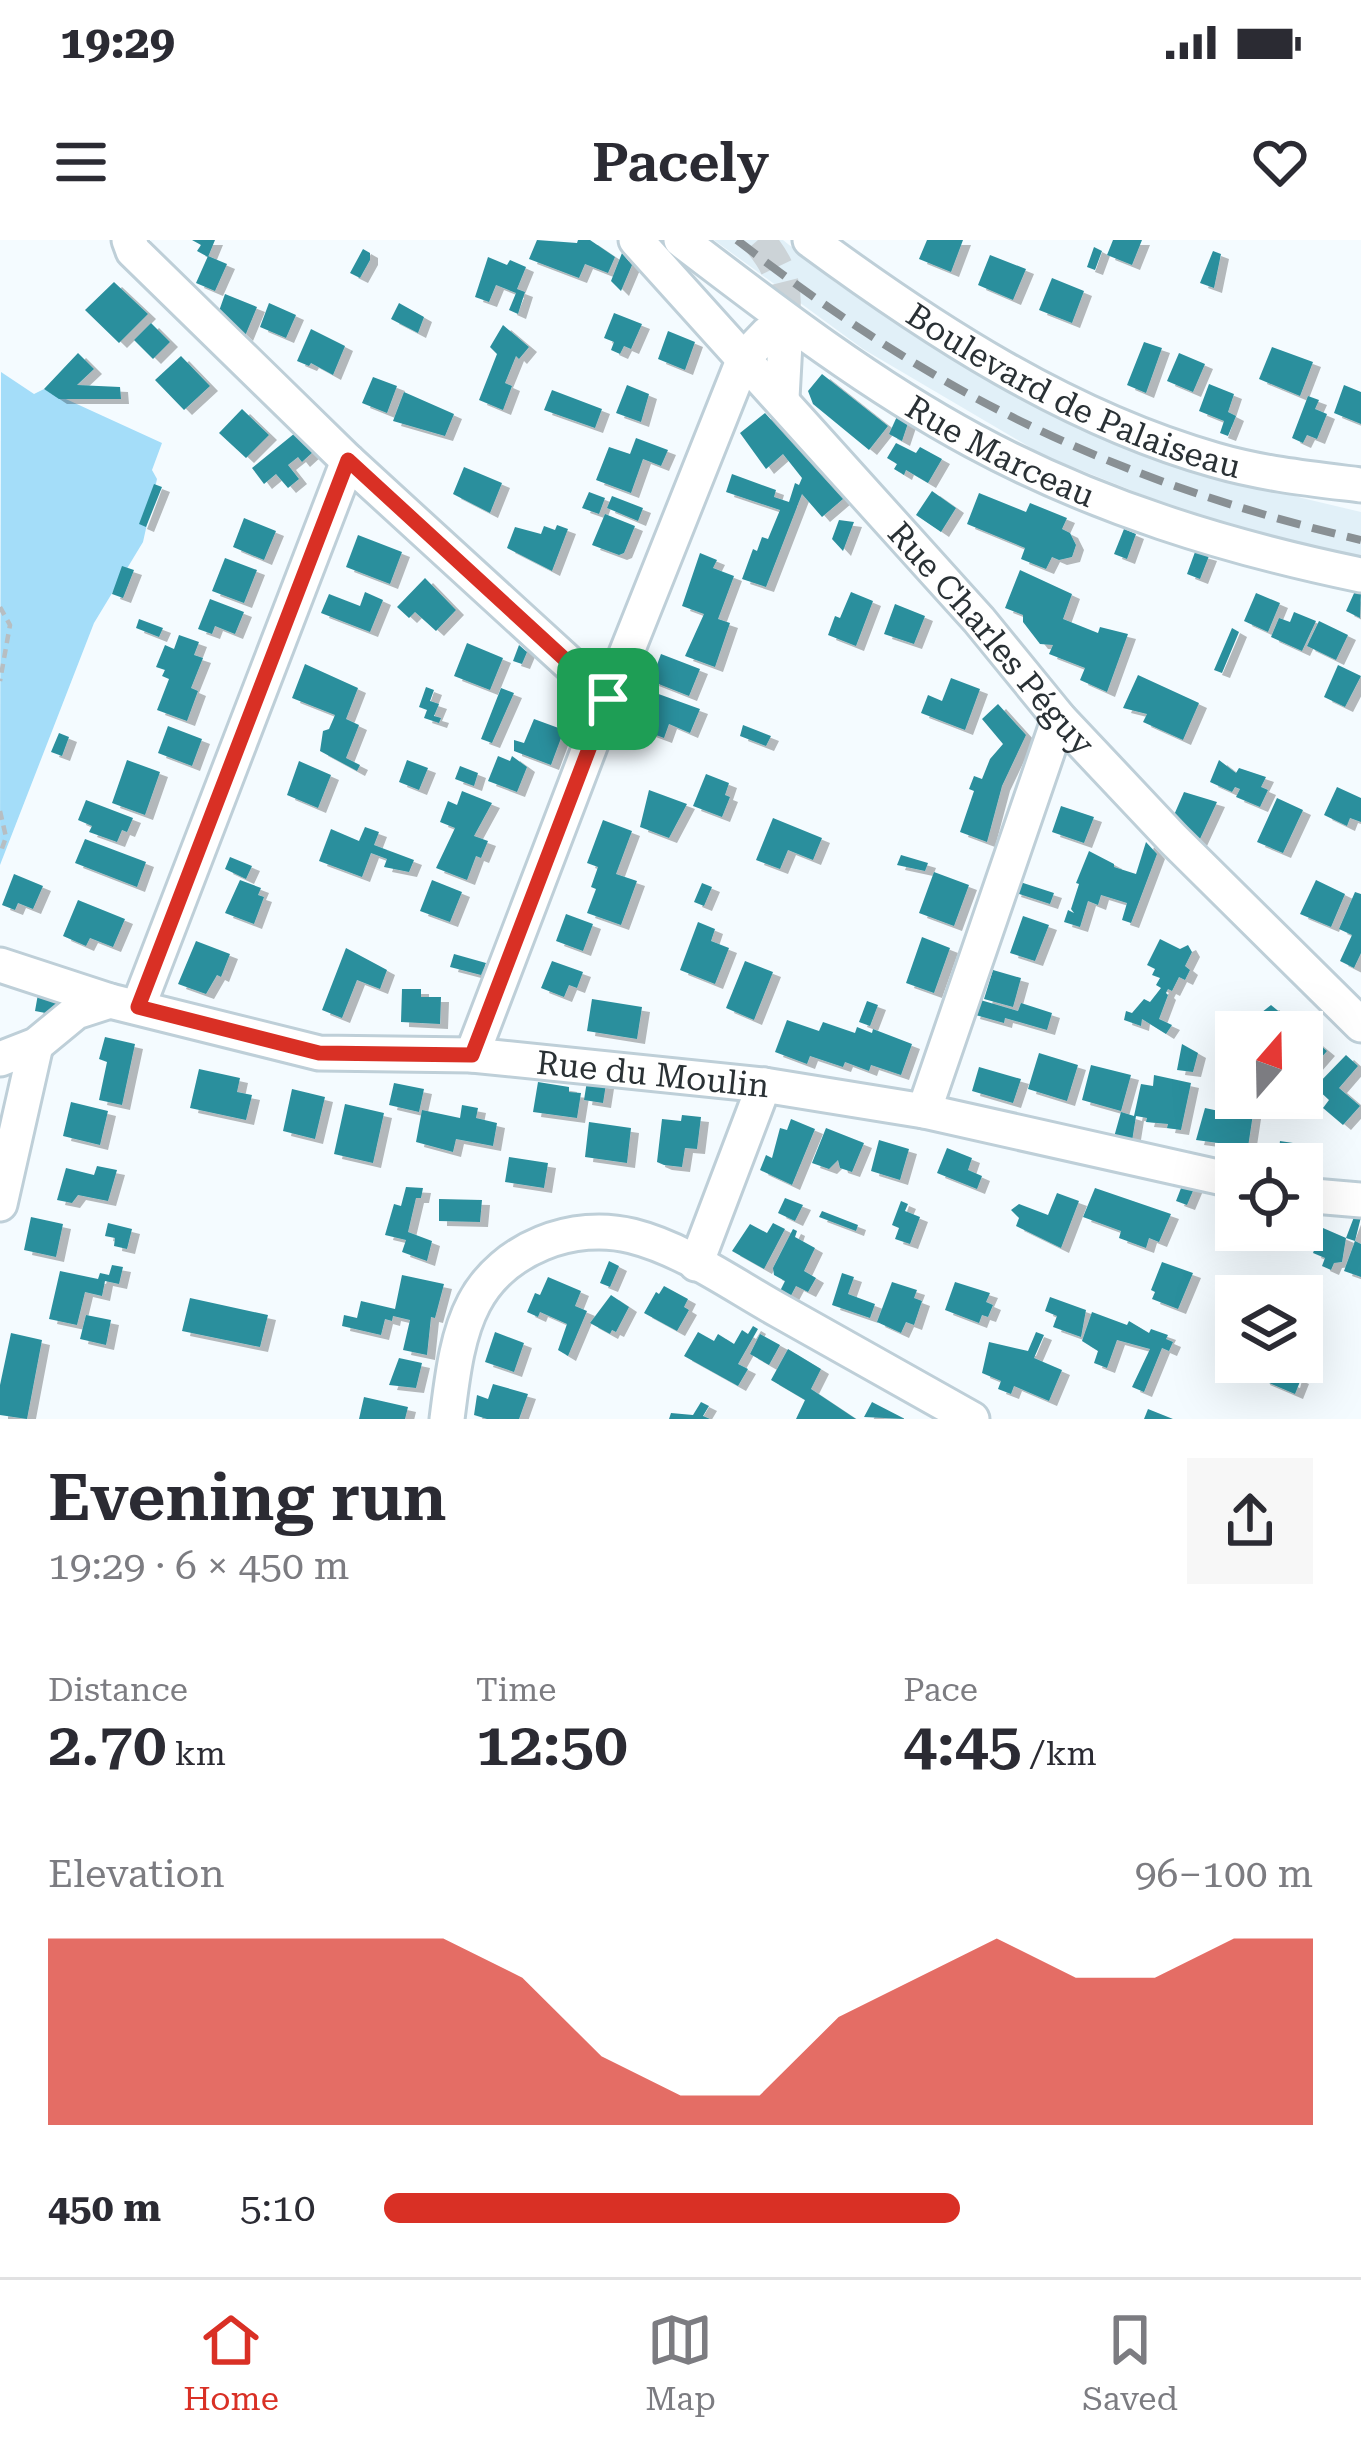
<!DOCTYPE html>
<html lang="en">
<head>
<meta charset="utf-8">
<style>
  :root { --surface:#fff; --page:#f7f7f7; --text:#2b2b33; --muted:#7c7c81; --line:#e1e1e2; --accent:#d93025 }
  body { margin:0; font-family:"Roboto Serif",serif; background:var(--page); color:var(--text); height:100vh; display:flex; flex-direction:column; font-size:45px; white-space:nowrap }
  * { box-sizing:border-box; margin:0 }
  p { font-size:39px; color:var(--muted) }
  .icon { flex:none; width:66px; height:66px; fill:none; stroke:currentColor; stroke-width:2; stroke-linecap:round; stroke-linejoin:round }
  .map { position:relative; height:1179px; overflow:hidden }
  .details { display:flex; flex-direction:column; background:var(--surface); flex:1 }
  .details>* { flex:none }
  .needle { width:78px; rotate:20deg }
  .tools { position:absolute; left:1215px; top:771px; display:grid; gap:24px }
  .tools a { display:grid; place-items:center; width:108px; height:108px; border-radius:0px; background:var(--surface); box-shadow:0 12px 48px #0002; font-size:60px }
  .pin { position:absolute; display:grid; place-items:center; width:102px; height:102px; color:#fff; margin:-51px; border-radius:24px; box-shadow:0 6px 18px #0006 }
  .round { display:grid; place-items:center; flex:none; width:126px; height:126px; border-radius:0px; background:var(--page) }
  .headline { display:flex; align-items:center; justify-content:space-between; height:204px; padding:0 48px }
  h1 { font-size:66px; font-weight:600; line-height:90px }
  .figures { display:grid; grid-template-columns:repeat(3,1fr); gap:18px; height:204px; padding:12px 48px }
  .figures div { display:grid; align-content:center }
  .figures b { font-size:60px; font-weight:600 }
  .figures small { font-size:33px; font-weight:400 }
  .figures p { font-size:33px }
  .chart { height:336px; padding:24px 48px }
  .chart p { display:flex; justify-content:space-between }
  .chart svg { width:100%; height:216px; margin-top:12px; fill:var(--accent); opacity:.7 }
  ul { padding:0 48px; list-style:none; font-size:39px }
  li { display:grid; grid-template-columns:192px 144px 1fr; align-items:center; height:90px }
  li i { height:30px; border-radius:15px; background:var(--accent) }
  .status { display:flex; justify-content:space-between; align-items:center; height:84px; padding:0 60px; background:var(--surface); direction:ltr }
  .status svg { height:33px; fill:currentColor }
  header { display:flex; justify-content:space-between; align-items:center; height:156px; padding:0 48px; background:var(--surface); font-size:54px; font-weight:600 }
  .tabs { display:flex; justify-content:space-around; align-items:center; height:168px; border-top:3px solid var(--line); background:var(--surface); font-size:33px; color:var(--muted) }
  .tabs a { display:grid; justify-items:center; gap:6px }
  .tabs .active { color:var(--accent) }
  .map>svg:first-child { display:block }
</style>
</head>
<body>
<div class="status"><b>19:29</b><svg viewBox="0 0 49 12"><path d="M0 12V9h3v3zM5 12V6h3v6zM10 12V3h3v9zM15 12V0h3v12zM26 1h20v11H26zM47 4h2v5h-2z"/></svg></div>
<header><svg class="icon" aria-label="menu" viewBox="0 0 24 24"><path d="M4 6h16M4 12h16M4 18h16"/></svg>Pacely<svg class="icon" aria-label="heart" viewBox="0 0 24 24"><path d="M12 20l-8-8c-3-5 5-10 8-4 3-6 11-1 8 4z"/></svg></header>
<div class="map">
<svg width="1361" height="1179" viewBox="0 0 1361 1179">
  <defs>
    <filter id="shadow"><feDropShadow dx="8" dy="5" stdDeviation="0" flood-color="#0004"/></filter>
  </defs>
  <rect width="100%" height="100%" fill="#f4fbff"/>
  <path fill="#e1f0f8" d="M714 0H783L836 43 926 103 1030 160 1156 213 1302 258 1361 272V317L1240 288 1173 267 1043 215 863 109Z"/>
  <path fill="#a4ddf9" d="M1 132 34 154 44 149 162 203 152 230 157 239 143 302 94 383 0 625Z"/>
  <path fill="#2c8f9d" filter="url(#shadow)" d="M192 0H215L208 17 197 11 201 5Z
    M537 0 577 3 578 0H590L615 17 608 33 585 24 579 38 529 19Z
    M927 0H963L951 32 919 19Z
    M1113 0H1142L1132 25 1107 15Z
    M1094 7 1102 11 1095 30 1087 27Z
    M363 9 370 13V20L360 38 350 33Z
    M1213 11 1221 14 1214 48 1200 43Z
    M622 13 632 25 621 51 611 41Z
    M990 15 1026 29 1013 60 978 45Z
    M208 16 227 24 215 51 196 43Z
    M488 17 507 25 510 20 526 27 517 49 525 52 518 74 509 70 516 53 496 45 489 62 475 57Z
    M1052 38 1084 51 1072 83 1039 70Z
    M114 42 148 74 119 103 85 70Z
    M225 54 257 67 245 96 219 71Z
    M269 63 296 75 286 98 260 87Z
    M399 63 424 77 418 93 391 79Z
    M614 73 642 84 631 109 624 106 620 114 611 110 614 102 604 98Z
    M151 83 170 102 153 119 134 100Z
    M503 85 529 107 519 119 516 116 505 143 512 146 503 170 479 160 497 114 490 107Z
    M311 89 345 106 333 135 311 123 309 126 297 121Z
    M668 91 695 102 685 130 658 119Z
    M1144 102 1162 108 1146 153 1127 145Z
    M1272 107 1313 122 1300 156 1259 139Z
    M78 113 94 129 77 145 120 147 121 159H59L44 149Z
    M1179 113 1205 124 1193 152 1167 141Z
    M181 116 210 146 184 170 155 140Z
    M822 134 888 186 869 210 813 164 808 151Z
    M373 137 397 146 387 173 362 163Z
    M1209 144 1234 154 1228 172 1236 176 1228 196 1220 193 1224 181 1199 171Z
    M627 145 649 154 641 182 616 173Z
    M1344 145 1361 152V184L1334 173Z
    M552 150 602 169 595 188 544 170Z
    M404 152 454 174 445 196 393 181Z
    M1308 156 1319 160 1315 169 1327 174 1317 199 1307 195 1303 203 1292 198Z
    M242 169 269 195 246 218 219 193Z
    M899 172 910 177 902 201 889 194Z
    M765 173 843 259 822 277 802 254 766 347 742 339 753 309 757 311 762 297 768 299 780 270 726 252 732 234 776 250 774 257 789 262 795 243 799 245 802 238 783 214 766 229 740 193Z
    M295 193 314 211 302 222 298 217 288 225 299 239 288 248 276 234 264 244 252 228Z
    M636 198 668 210 661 226 643 219 631 253 596 240 609 207 630 214Z
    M896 203 916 213 920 207 942 219 928 243 906 230 904 235 894 229 897 224 887 218Z
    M464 227 502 243 490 273 453 254Z
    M154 244 162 247 146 287 139 284Z
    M932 251 956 268 941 292 916 275Z
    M589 252 605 258 599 274 582 268Z
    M979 253 1026 272 1030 263 1067 278 1062 289 1070 293 1076 305 1072 317 1059 320 1052 317 1046 329 1021 319 1025 308 967 284Z
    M612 256 643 268 638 281 607 268Z
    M605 274 635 286 624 313 619 315 592 305Z
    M244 278 276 291 264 320 233 307Z
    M839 280 854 282 843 311 832 299Z
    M557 285 568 289 552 331 507 308 515 287 541 294 544 286 555 290Z
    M1124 289 1136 294 1127 319 1114 314Z
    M358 295 402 312 390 344 346 327Z
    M1195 312 1209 316 1200 339 1187 334Z
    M700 313 717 320 713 328 734 336 718 379 730 383 715 427 685 416 704 374 682 366Z
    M225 318 257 330 244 363 212 351Z
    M122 326 134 330 123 358 112 354Z
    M1020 330 1072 354 1063 379 1098 393 1100 387 1128 394 1107 452 1080 440 1085 428 1049 414 1053 405 1040 404 1023 382V375L1005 368Z
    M425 338 456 370 436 391 415 372 409 378 397 367Z
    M1355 351 1361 353 1360 378 1346 371Z
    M365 352 383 360 370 392 321 373 329 354 360 366Z
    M851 352 873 361 856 406 828 395 835 376 840 378Z
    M1256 353 1280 363 1268 392 1244 381Z
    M210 359 244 372 235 394 215 386 212 394 198 389Z
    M895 364 925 376 914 404 884 394Z
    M1294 372 1316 381 1302 411 1271 397 1279 378 1290 382Z
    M139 379 163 388 159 397 136 388Z
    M1319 381 1348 395 1336 420 1307 406Z
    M1232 388 1239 392 1222 433 1214 430Z
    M179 395 199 402 194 415 203 418 191 448 198 451 187 481 157 470 169 439 162 436 165 430 156 427 165 405 174 409Z
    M467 403 503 418 490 450 454 436Z
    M519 405 527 412 522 424 513 421Z
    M661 414 700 429 689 456 651 441Z
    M305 424 358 448 346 479 359 485 346 518 360 525 357 531 320 511 323 491 329 489 335 475 292 458Z
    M1338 425 1361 436 1345 467 1324 457Z
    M1138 435 1199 463 1183 500 1143 482 1147 474 1123 468Z
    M951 438 980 449 965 490 921 473 928 455 942 461Z
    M426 447 434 450 430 461 439 464 434 476 441 478 439 483 424 478 427 470 419 467Z
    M501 448 514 453 492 503 481 499Z
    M653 452 700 469 690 493 669 484 664 498 637 488Z
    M998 464 1026 495 1002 546 987 602 960 592 974 551 969 549 974 536 982 539 990 519 1003 504 982 479Z
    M534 479 564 490 551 525 514 511V500L524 503Z
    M743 485 771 496 766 506 740 496Z
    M168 486 202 499 192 526 158 513Z
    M59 493 69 497 62 516 51 512Z
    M498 516 510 521 512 516 527 527 517 552 488 541Z
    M127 520 160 532 145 575 112 563Z
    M407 520 428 528 419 550 399 542Z
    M1219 520 1236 533 1239 528 1266 537 1261 547 1268 550 1260 567 1236 557 1240 549 1235 547 1232 552 1210 542Z
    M299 521 331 535 318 568 287 555Z
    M460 526 478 533 474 546 455 539Z
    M706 534 729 543 725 555 730 557 722 577 693 566Z
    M1337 547 1361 558V582L1350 578 1347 586 1324 575Z
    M649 550 687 564 669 598 640 587Z
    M462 551 492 563 474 596 488 601 481 618 476 616 467 640 436 628 455 588 440 582 448 561 457 565Z
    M1184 552 1217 562 1199 601 1174 575Z
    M1277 558 1303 570 1283 613 1257 602Z
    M86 560 133 578 127 592 122 590 117 602 89 592 92 586 78 580Z
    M1061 566 1094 577 1084 603 1052 592Z
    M773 578 822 598 813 620 788 610 780 629 756 620Z
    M603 580 632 591 616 634 637 641 621 685 587 673 596 649 591 647 598 627 587 623Z
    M365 587 379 592 374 605 414 620 409 632 384 627 387 619 371 613 362 637 319 621 331 589 359 601Z
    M85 599 146 622 137 647 75 623Z
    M1146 602 1157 614 1131 683 1122 680 1127 663 1101 655 1098 665 1088 661 1080 687 1064 682 1068 670 1074 673 1071 669 1079 644 1076 643 1089 611 1114 624V627L1136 634Z
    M901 615 928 623 925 631 897 625Z
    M230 617 252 626 246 639 225 629Z
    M934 632 969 645 954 686 919 673Z
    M14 634 43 646 33 669 18 663 15 670 2 665Z
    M240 640 261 648 258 655 264 657 254 684 225 673Z
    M432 640 462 652 450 682 420 671Z
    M1316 640 1345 654 1331 687 1300 674Z
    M1017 641 1054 653 1050 664 1013 652Z
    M702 643 712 647 704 666 694 662Z
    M1355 652 1361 654V713L1354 728 1340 721 1352 695 1339 689Z
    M78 660 125 679 113 707 90 698 86 706 63 696Z
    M566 674 593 684 583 711 556 701Z
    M1023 676 1049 685 1035 721 1010 713Z
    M698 682 715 689 711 701 729 708 715 744 680 730Z
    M922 697 950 708 934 753 906 743Z
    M1160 699 1180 709 1188 705 1192 712 1185 726 1190 730 1185 740 1179 737 1172 751 1168 749 1166 753 1168 755 1159 779 1172 785 1166 794 1142 779 1141 786 1124 780 1126 771 1132 773 1144 759 1150 762 1161 748 1156 745 1160 738 1152 735 1155 729 1147 725Z
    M196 701 230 714 221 737 217 735 206 754 178 744Z
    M346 708 387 730 380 749 357 740 342 778 322 770Z
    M454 714 486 723 481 735 450 727Z
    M552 721 583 732 577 748 569 745 564 757 541 748Z
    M745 721 773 732 754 780 726 768Z
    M993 730 1021 738 1013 767 984 759Z
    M402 749H421V757H441L440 784 401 782Z
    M38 754 60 760 56 775 35 771Z
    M592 759 642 767 637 799 587 791Z
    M977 759 1018 771 1021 763 1052 773 1047 790 1005 778 1004 783 972 774Z
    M867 761 878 765 870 786 859 782Z
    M1271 765 1327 811 1307 834 1302 829V792H1248L1251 788 1247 784Z
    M787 780 819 791 823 782 855 793 857 787 872 793 873 789 912 804 901 835 871 825 869 831 845 822 843 827 810 816 807 824 775 812Z
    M105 797 135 804 122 865 99 860 107 822 99 819Z
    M1182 804 1198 813 1193 832 1177 830Z
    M1039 813 1078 825 1067 861 1028 849Z
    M1346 815 1358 826 1339 848 1360 866 1343 885 1323 868 1329 860 1315 847Z
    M1091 825 1131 835 1121 871 1082 860Z
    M979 827 1021 839 1013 863 972 851Z
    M199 829 240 838 237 852 252 855 246 880 190 868Z
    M1154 835 1191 843 1181 890 1167 888 1168 884 1146 882 1147 878 1136 876 1132 901 1114 897 1121 872 1134 876 1141 844 1153 846Z
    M587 841 606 844 603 863 584 860Z
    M538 842 569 847V852L581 853 577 878 533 872Z
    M394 843 424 849 419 872 389 865Z
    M292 849 325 857 315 899 283 891Z
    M71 862 108 871 100 905 63 896Z
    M345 864 384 873 373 923 334 914Z
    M462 865 478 868 476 878 497 883 493 906 456 899 453 912 416 902 422 870 460 878Z
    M1220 867 1253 874 1248 907 1196 900 1205 868 1219 871Z
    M682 875 701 877 697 909 685 908 682 927 664 925 657 922 662 879 681 881Z
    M791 879 815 889 792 945 760 930 766 915 772 918 780 888 787 890Z
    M589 882 631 888 627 923 585 917Z
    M826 888 864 903 852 932 840 928 838 920 829 929 812 923Z
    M879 900 909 909 900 940 871 931Z
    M1280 901 1293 903 1289 924 1277 923Z
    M947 908 972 918 968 930 982 936 977 949 937 933Z
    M509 917 548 923 544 948 505 942Z
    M97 926 117 930 108 961 78 955 72 963 57 960 66 928 94 935Z
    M1183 943 1195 946 1187 965 1176 961Z
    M406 947 423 948 421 958H416L408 992 432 1001 427 1021 402 1012 406 1000 385 995 394 964 401 966Z
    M1095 948 1171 974 1159 1002 1149 998 1146 1008 1119 998 1121 991 1083 977Z
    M1057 953 1079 961 1061 1008 1016 986 1019 978 1011 970 1019 964 1048 975Z
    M785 958 803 965 795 981 778 973Z
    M439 959 482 960 480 982 439 981Z
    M901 961 908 964 905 971 920 977 910 1004 895 999 899 988 892 985Z
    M822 971 858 985 856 991 819 977Z
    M31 977 63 984 56 1017 24 1010Z
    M1354 977H1361L1355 1001 1346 998Z
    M108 983 132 989 127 1009 114 1006 115 998 105 996Z
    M773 983 785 989 764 1029 732 1011 750 984 767 993Z
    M1323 988 1346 998 1342 1022 1334 1023 1331 1030 1322 1026 1325 1018 1313 1013Z
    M793 989 797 991 795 997 815 1008 804 1031 816 1038 808 1052 796 1046 787 1063 777 1057 785 1041 774 1035 773 1028Z
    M1355 1001 1361 1004V1037L1344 1031Z
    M609 1021 619 1026 610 1047 600 1043Z
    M1162 1022 1193 1033 1178 1069 1152 1059 1155 1052 1151 1050Z
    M112 1025 123 1027 119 1044 105 1041 102 1056 85 1052 77 1085 49 1079 60 1031 98 1039 100 1033 109 1035Z
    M842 1033 854 1037 848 1054 875 1064 870 1078 832 1065Z
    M402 1035 444 1044 435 1078 431 1077 427 1115 403 1110 410 1080 393 1076 392 1081 385 1079 381 1095 342 1086 344 1075 357 1078 361 1061 395 1069Z
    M548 1037 581 1051 575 1066 587 1071 568 1116 558 1110 567 1084 540 1072 538 1077 527 1072 535 1053 540 1055Z
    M892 1042 917 1050 914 1058 922 1061 914 1085 906 1082 901 1093 877 1082Z
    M955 1042 990 1053 986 1062 993 1065 988 1077 982 1075 979 1083 945 1070Z
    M664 1046 688 1059 684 1067 689 1070 677 1091 644 1073 656 1052 659 1054Z
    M611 1055 629 1067 616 1092 612 1090 610 1094 590 1083Z
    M1050 1057 1086 1070 1081 1097 1053 1087 1057 1076 1045 1071Z
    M190 1058 268 1075 260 1107 182 1091Z
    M1092 1072 1127 1085 1129 1081 1149 1093 1151 1089 1168 1095 1166 1099 1173 1102 1169 1111 1162 1108 1144 1152 1132 1147 1150 1109 1117 1100 1107 1128 1094 1123 1098 1111 1082 1101Z
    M86 1075 111 1080 106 1105 80 1099Z
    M753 1086 758 1089 738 1124 748 1129 738 1146 684 1116 698 1092 714 1101 718 1094 734 1104 742 1090 748 1094Z
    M495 1092 524 1103 514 1132 485 1122Z
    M1036 1092 1044 1095 1034 1118 1062 1130 1049 1161 1014 1146 1011 1154 998 1149 1001 1141 982 1133 989 1102 1028 1111Z
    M11 1093 42 1100 27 1179 0 1175V1145Z
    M760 1094 780 1105 769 1125 750 1114Z
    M788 1109 821 1129 811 1149 856 1179H796L805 1160 771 1140Z
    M399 1118 422 1123 416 1148 389 1145Z
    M1269 1122H1284L1278 1138 1292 1143 1294 1136 1301 1139 1295 1154 1262 1140Z
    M493 1144 528 1154 519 1179H487L474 1175 477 1155 488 1159Z
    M364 1157 408 1167 405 1179H359Z
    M701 1162 709 1166 703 1176 710 1179H669L671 1173 693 1175Z
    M872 1162 905 1179 864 1177Z
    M1148 1169 1173 1179H1144Z"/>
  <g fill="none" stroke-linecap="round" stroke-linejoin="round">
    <path stroke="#ccd3d7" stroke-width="33" stroke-dasharray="33 16" stroke-linecap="butt" d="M758 0C783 29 789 53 781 90"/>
    <g stroke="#becfd8" stroke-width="39">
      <g id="minor">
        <path d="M129 0 133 11 348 221 608 459"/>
        <path id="s1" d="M636 0 979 380 1059 478 1173 599 1361 785"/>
        <path id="s2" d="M681 0C775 72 870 145 974 201 1096 267 1226 307 1361 335"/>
        <path id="s3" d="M810 0C932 90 1067 178 1215 220 1263 234 1312 239 1361 245"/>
        <path id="s4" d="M0 725 110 761 319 813 472 815 764 845 924 871 1236 941"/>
        <path d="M138 767 348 221"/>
        <path d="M472 815 608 459 744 118 768 93 781 90 785 103 782 158"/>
        <path d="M0 819 36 805 76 772 110 761"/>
        <path d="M924 871 1059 478"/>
        <path d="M1302 955 1361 960"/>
        <path d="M0 964 36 805"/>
        <path d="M696 1024 764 845"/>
        <path d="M447 1179C452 1141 456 1097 474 1063 503 1008 574 981 632 996 684 1009 733 1045 780 1071 844 1107 908 1143 972 1179"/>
      </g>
    </g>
    <path stroke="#b7bec2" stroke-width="4.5" stroke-dasharray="9 6" stroke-linecap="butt" d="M0 367 10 385 0 441
      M0 571 6 597 0 614"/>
    <use href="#minor" stroke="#fff" stroke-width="33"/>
    <path stroke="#899094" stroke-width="8" stroke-dasharray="24 12" stroke-linecap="butt" d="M737 0C938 156 1113 241 1361 300"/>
  </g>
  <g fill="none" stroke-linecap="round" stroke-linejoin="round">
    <g stroke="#fff" stroke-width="24">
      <path id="route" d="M348 220 608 459 472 815 319 813 138 767Z"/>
    </g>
    <use href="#route" stroke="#d93025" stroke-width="15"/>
  </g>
  <g text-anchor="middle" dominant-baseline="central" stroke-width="12" stroke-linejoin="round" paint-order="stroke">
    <g font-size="33" fill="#2a3135" stroke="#fff">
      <text stroke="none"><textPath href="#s3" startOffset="306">Boulevard de Palaiseau</textPath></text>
      <text stroke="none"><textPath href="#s2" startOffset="384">Rue Marceau</textPath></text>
      <text stroke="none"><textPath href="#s1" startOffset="534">Rue Charles Péguy</textPath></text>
      <text stroke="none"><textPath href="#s4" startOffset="666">Rue du Moulin</textPath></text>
    </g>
  </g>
</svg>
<div class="tools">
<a><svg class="needle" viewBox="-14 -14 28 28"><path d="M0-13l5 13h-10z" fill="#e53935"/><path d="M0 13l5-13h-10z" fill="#7c7c81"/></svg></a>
<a><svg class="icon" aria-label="locate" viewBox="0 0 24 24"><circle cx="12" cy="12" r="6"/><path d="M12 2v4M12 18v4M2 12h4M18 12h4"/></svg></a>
<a><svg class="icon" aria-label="layers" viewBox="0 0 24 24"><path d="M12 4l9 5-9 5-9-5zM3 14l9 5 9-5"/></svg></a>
</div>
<div class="pin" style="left:608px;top:459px;background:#1e9e55"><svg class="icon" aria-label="arrive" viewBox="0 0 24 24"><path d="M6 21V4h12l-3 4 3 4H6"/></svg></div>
</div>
<section class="details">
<div class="headline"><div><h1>Evening run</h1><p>19:29 · 6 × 450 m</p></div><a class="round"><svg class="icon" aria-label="share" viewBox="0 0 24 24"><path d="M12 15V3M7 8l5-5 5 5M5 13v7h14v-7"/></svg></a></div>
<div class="figures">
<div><p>Distance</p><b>2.70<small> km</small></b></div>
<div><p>Time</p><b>12:50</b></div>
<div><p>Pace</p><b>4:45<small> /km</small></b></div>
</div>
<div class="chart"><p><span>Elevation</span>96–100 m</p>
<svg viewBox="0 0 160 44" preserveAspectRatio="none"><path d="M0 44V6L10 6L20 6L30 6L40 6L50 6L60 14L70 30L80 38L90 38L100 22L110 14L120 6L130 14L140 14L150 6L160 6V44z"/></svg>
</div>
<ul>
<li><b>450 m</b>5:10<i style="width:62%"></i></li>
</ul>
</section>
<nav class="tabs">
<a class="active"><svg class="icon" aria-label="home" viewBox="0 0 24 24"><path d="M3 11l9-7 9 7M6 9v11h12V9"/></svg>Home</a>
<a><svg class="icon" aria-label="map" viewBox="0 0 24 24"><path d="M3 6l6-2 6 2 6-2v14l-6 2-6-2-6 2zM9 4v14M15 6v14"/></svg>Map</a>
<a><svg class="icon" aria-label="saved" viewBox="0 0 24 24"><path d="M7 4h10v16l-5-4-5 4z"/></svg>Saved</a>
</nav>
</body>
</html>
